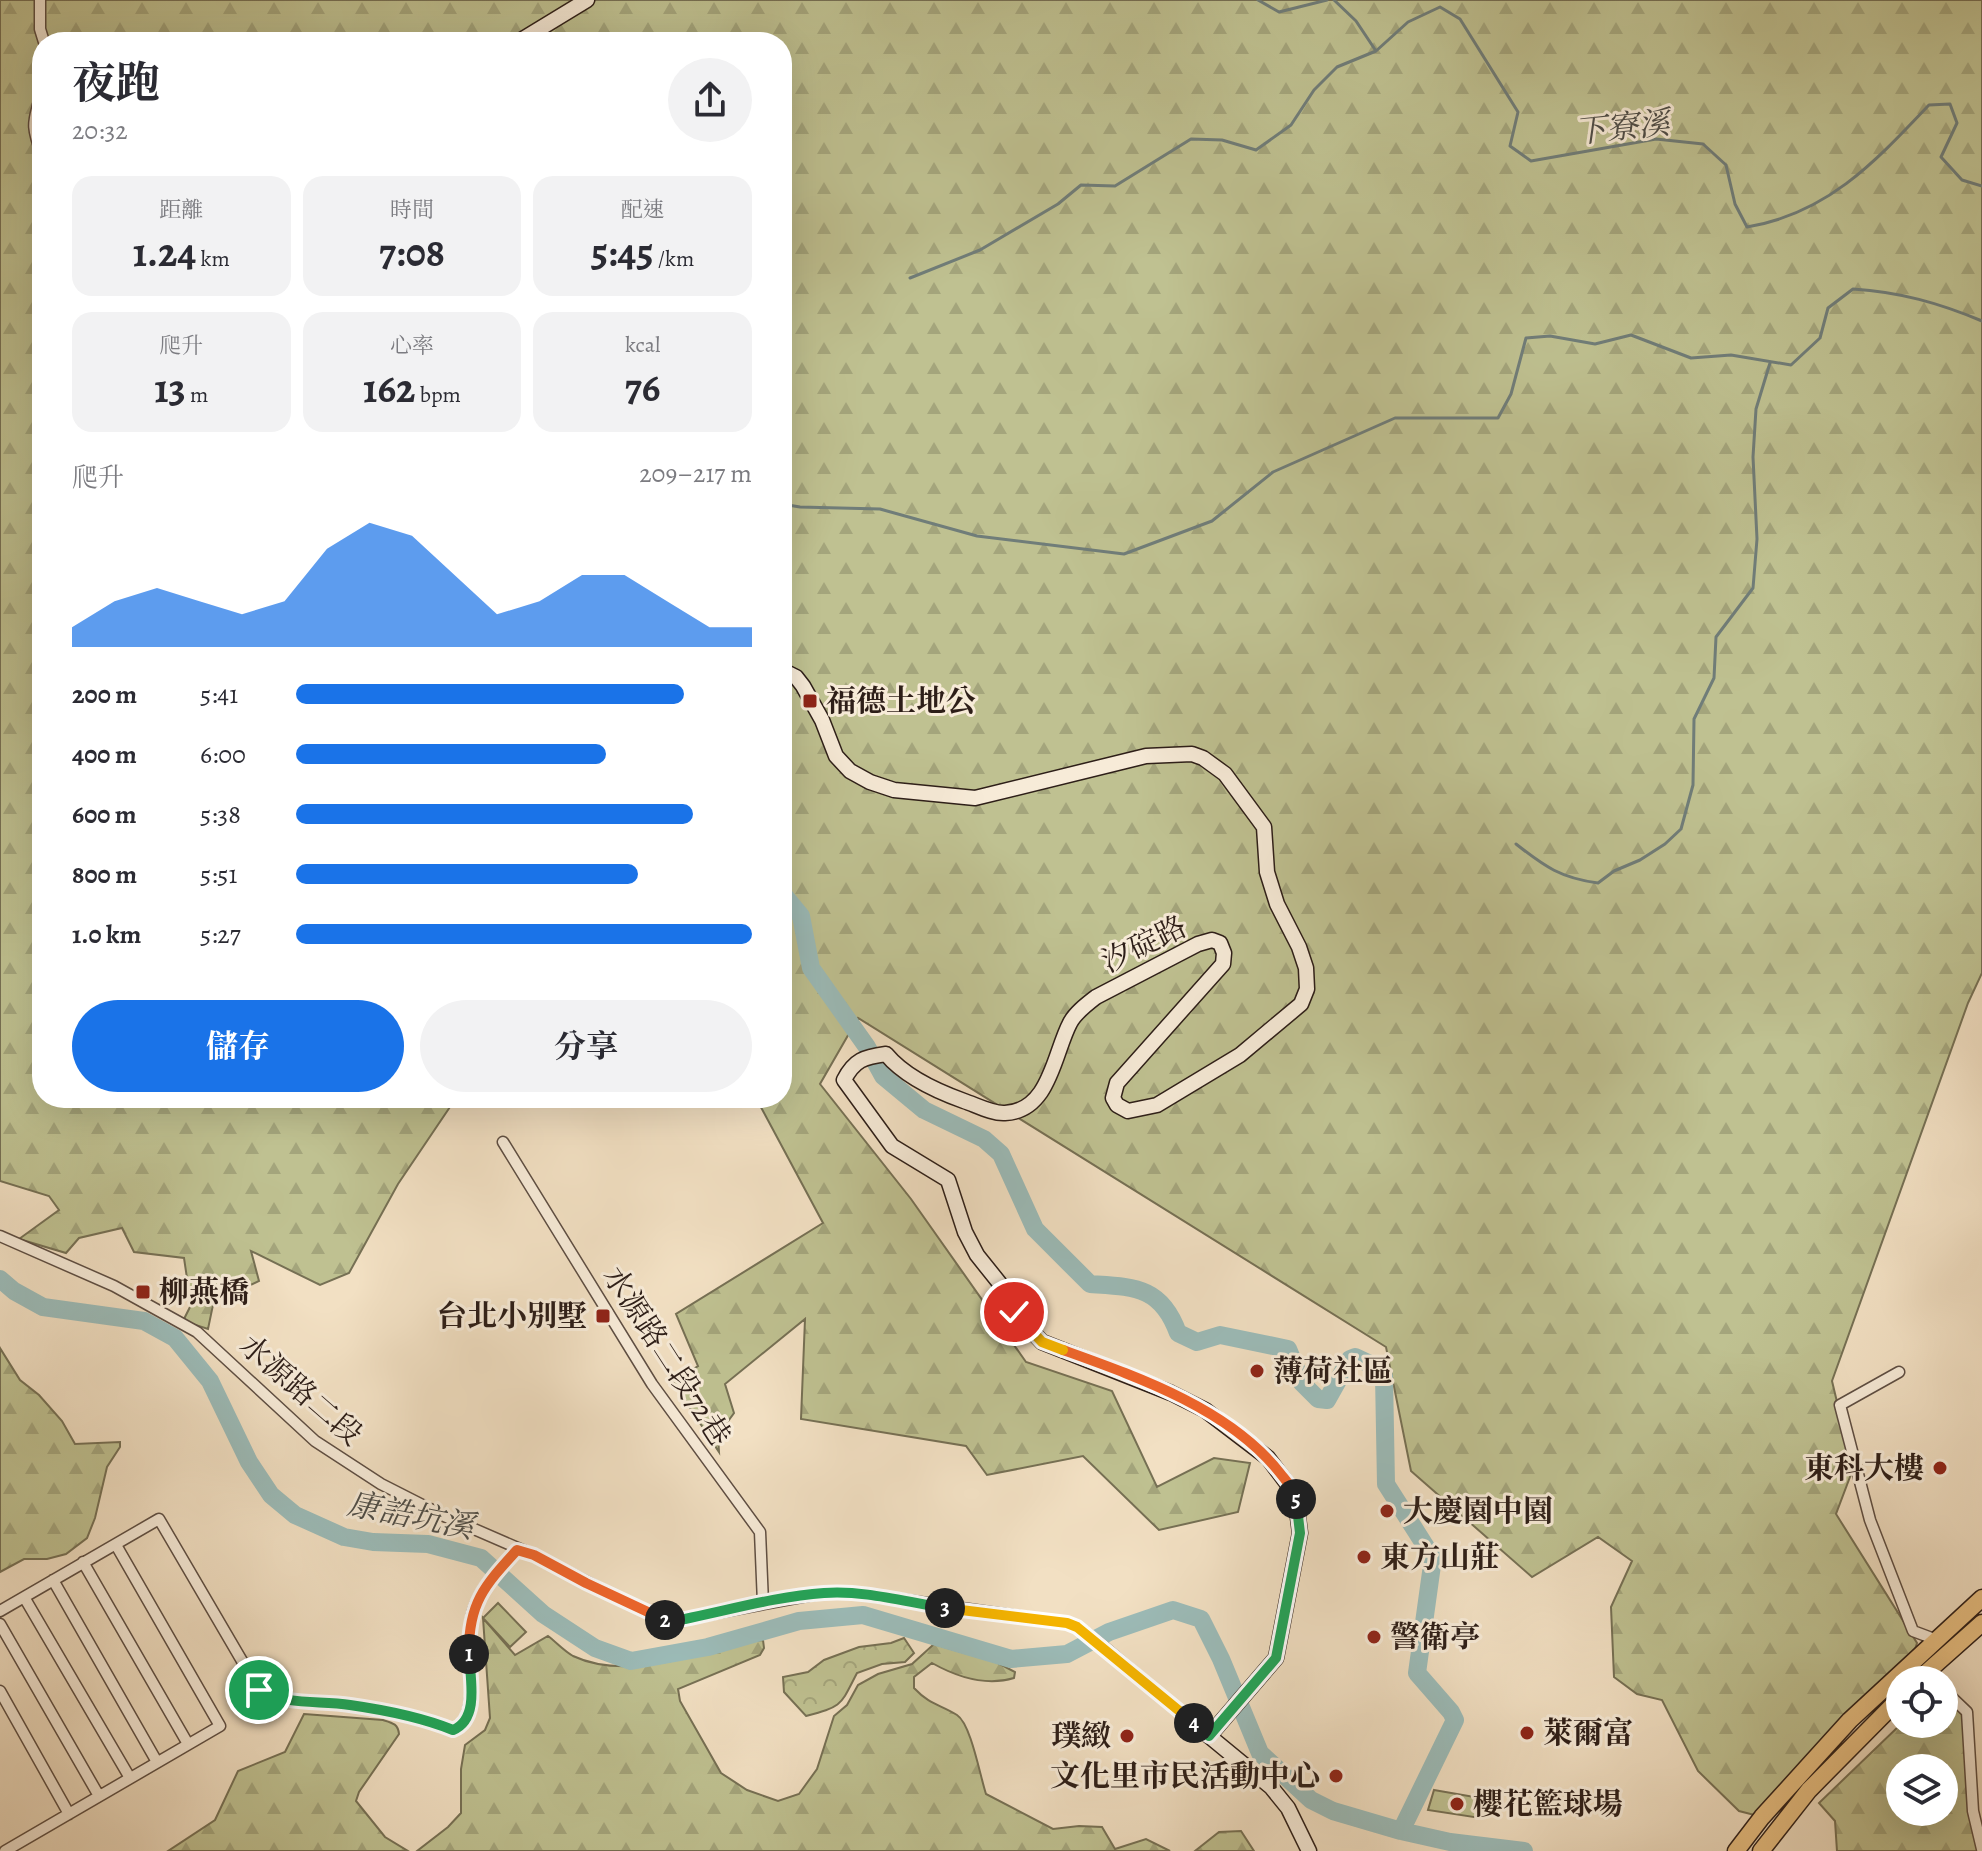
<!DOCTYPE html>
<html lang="zh-TW">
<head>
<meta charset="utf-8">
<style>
  :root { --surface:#fff; --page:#f2f2f3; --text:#2b2b33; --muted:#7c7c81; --accent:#1a73e8 }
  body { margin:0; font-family:Alegreya,"Noto Serif TC",serif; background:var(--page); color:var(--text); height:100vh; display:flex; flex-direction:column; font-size:30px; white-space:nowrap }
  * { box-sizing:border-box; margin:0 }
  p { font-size:26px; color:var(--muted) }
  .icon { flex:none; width:44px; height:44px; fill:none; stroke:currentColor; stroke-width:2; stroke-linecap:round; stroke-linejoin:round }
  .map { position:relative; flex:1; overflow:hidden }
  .panel { position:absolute; left:32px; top:32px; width:760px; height:1076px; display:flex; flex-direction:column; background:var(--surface); border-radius:32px; box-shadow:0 8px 32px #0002 }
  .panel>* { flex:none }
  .tools { position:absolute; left:1886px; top:1666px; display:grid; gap:16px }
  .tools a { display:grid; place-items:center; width:72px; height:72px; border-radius:50%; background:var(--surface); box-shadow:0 8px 32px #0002; font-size:40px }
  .pin { position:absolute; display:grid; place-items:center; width:68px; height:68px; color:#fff; margin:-34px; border:4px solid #fff; border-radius:50%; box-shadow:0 2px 8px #0007 }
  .km { position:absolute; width:40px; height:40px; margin:-20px; border-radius:50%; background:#222; color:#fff; font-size:22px; line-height:40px; text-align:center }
  .round { display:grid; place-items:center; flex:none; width:84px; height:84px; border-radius:42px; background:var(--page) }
  .overview { display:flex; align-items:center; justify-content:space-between; height:136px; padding:0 40px }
  h1 { font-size:44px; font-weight:700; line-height:60px }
  .stats { display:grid; grid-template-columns:repeat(3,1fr); gap:12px; height:136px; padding:8px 40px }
  .stats div { display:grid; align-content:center; border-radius:20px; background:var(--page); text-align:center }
  .stats b { font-size:40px; font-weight:700 }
  .stats small { font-size:22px; font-weight:400 }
  .stats p { font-size:22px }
  .chart { height:224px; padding:16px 40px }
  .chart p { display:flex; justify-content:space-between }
  .chart svg { width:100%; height:144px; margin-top:8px; fill:var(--accent); opacity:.7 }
  .action { display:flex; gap:16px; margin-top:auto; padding:16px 40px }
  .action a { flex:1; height:92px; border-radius:48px; background:var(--accent); color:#fff; font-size:32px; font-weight:700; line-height:92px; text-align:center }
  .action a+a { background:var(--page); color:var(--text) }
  ul { padding:0 40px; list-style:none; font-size:26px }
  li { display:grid; grid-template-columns:128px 96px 1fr; align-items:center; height:60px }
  li i { height:20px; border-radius:10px; background:var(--accent) }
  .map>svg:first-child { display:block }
</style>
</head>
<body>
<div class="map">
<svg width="1982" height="1851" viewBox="0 0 1982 1851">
  <defs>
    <pattern id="forest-firs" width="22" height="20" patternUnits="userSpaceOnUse" patternTransform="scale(2)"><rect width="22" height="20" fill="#bfc191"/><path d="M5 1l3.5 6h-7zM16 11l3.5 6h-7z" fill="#a4a57c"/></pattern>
    <pattern id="park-crowns" width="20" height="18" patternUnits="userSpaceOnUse" patternTransform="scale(2)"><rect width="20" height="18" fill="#bfc191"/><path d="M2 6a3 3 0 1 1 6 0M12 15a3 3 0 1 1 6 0" fill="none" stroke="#a4a57c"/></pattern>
  </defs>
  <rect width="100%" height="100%" fill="#f2e0c3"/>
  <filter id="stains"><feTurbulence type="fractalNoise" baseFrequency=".0025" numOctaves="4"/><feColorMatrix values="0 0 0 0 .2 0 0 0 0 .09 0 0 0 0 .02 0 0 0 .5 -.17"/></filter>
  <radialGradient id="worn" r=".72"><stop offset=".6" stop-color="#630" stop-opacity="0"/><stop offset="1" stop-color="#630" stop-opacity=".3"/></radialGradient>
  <path fill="url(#forest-firs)" stroke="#767054" stroke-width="2" fill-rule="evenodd" d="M0 0H1982V973L1968 1003 1832 1381 1853 1469 1836 1514 1917 1643 1910 1665 1762 1817 1739 1811 1698 1771 1662 1700 1637 1694 1614 1677 1611 1607 1632 1561 1598 1537 1532 1577 1411 1471 1386 1347 858 1018 820 1084 911 1199 1026 1362 1112 1391 1157 1487 1214 1458 1250 1463 1238 1512 1159 1530 1083 1456 987 1475 966 1446 801 1419 805 1319 725 1384 734 1413 718 1435 719 1452 673 1382 698 1366 676 1314 823 1223 756 1098H782V42H42V1098H456L398 1184 349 1273 320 1285 251 1251 259 1281 226 1297 214 1300 208 1329 183 1321 191 1305 184 1258 134 1252 122 1228 79 1238 66 1253 19 1239 59 1210 49 1196 0 1181Z
    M0 1348 20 1380 39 1395 62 1421 75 1444 120 1442V1447L107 1467 95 1518 87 1538 66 1554 47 1559H24L0 1572Z
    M483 1618 515 1655 548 1636C556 1642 564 1651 573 1656 626 1681 698 1654 752 1641L763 1640 764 1648 760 1655 678 1689 680 1701 721 1773 747 1790 778 1801 799 1794 817 1769 834 1716 847 1705 858 1685 878 1674 912 1664 934 1644 996 1662 1015 1672 1014 1678C985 1687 957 1677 932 1663L914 1677V1688C930 1705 939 1704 957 1715 971 1724 980 1776 986 1794L1053 1829 1079 1826 1102 1827 1115 1849 1146 1839 1170 1851H417L448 1827 461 1813V1769L465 1745 485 1730 490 1718Z
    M1944 1695 1964 1715 1981 1851H1837L1835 1821 1819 1803 1901 1724H1944ZM1900 1768H1944V1812H1900Z
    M304 1714 383 1720C393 1723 398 1724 399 1734L359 1792 356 1801 385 1837 408 1851H168L215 1820 238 1771 285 1752Z
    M1241 1831 1254 1851H1195L1219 1832Z"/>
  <path fill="url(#park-crowns)" stroke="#767054" stroke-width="2" d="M904 1638 914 1653 905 1662 882 1664 857 1673C840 1706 843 1706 806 1716L784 1692 783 1677 808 1672 824 1660 859 1647 891 1643Z"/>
  <path fill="#bfc191" stroke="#767054" stroke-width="2" d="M498 1603 526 1632 510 1647 483 1618Z
    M1434 1790 1486 1799 1480 1818 1428 1810Z"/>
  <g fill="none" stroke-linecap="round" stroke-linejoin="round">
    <path stroke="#707d79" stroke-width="3" d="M1258 0 1279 12 1327 0
      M1334 0 1356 21 1376 51
      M910 278 980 250 1058 204 1081 185 1115 186 1191 139 1222 140 1256 150 1291 125 1314 90 1337 67 1376 51 1408 22 1440 7 1460 19 1518 112 1510 146 1531 161 1656 139 1703 144 1726 165 1735 204 1747 227C1827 214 1875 162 1929 105L1950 104 1957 123 1941 157 1962 180 1982 186
      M782 504 800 507 880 509 977 536 1124 554 1212 521 1273 472 1395 418H1498L1511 394 1526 338 1550 336 1595 344 1631 335 1691 358 1731 355 1791 365 1820 338 1828 308 1853 289C1900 292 1939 303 1982 321
      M1516 844C1545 867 1561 878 1598 883L1614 871 1640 860 1665 844 1681 829 1693 785 1694 719 1714 678 1716 637 1753 588 1757 539 1753 457 1756 409 1770 363"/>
    <path stroke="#9cbcb9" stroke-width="18" d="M782 893 801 916 811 968 867 1047 883 1076 924 1110 984 1139 1001 1154 1035 1229 1090 1284C1134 1287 1161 1286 1178 1333L1197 1342 1220 1335 1288 1349 1302 1383 1318 1399 1327 1400 1350 1359 1355 1357 1372 1365 1384 1376 1386 1484 1433 1558 1417 1673 1451 1712 1455 1720 1401 1831
      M0 1279 14 1291 43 1307 144 1321 175 1338 210 1381 249 1462 271 1495 295 1515 344 1537 373 1542 428 1544 481 1558 543 1614 595 1648 631 1661 708 1647 799 1621 863 1615 1011 1659 1067 1654 1109 1632 1173 1610 1201 1619 1221 1659 1260 1753 1311 1800 1333 1811 1401 1831 1450 1842 1524 1851"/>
    <g stroke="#5e4e43" stroke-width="13">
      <path id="street" d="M40 0V29L44 42
        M42 87C36 122 28 118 42 155
        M503 1142 652 1384 760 1532 763 1603
        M0 1236 114 1286 197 1332 315 1441 381 1484 444 1516 534 1555 660 1619H685L823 1593H857L1067 1623 1085 1632 1104 1647 1209 1736
        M1899 1372 1840 1405 1870 1520 1913 1631 1937 1640
        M83 1562 188 1744
        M53 1580 157 1762
        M24 1597 130 1778
        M0 1611 159 1519 259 1690C288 1706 319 1700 350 1705 385 1710 421 1717 453 1730 485 1717 463 1642 473 1611 481 1586 499 1569 517 1550
        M0 1624 99 1796
        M1944 1690 1967 1712 1973 1811 1982 1849
        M0 1691 69 1814
        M5 1851 220 1726 116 1545"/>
    </g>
    <g stroke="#2d1e18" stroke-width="17">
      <path id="secondary" d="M518 42 587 0
        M782 670 796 677 803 686 822 720 836 756 850 771 870 782 894 790 975 798 1146 756 1192 754 1203 758 1225 774 1264 827 1267 872 1277 904 1299 947 1306 968 1307 989 1301 1004 1240 1055 1157 1105 1128 1111 1117 1105 1113 1098 1117 1083 1223 964 1224 953 1220 943 1212 940 1198 944 1096 997C1087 1004 1075 1013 1070 1023 1054 1053 1050 1111 1005 1113 993 1114 976 1105 964 1101 936 1091 905 1077 886 1054 864 1057 854 1060 844 1080L892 1146 948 1180 965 1232 977 1255 1005 1290 1014 1312 1042 1342 1171 1393 1205 1410 1268 1458 1295 1494 1300 1533 1276 1658 1209 1736 1271 1787 1288 1808 1309 1851"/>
    </g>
    <g stroke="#2d1e18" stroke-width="19">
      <path id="primary" d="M1918 1680 1982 1623
        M1736 1851 1762 1817 1850 1720 1982 1598
        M1761 1851 1809 1790 1900 1698"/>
    </g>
    <use href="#street" stroke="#f7ebd8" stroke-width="10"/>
    <use href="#secondary" stroke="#f7ebd8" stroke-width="14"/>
    <use href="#primary" stroke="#e9c082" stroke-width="16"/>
  </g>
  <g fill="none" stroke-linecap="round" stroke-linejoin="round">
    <g stroke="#fff" stroke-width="16">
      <path id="split-1" d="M259 1690C288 1706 319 1700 350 1705 385 1710 421 1717 453 1730 480 1719 470 1678 469 1654"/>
    </g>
    <g stroke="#fff" stroke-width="16">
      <path id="split-2" d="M469 1654C468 1604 484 1586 517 1550L534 1555 586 1583 665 1620"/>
    </g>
    <g stroke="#fff" stroke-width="16">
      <path id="split-3" d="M665 1620 685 1619C729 1610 779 1596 824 1593 865 1590 905 1602 945 1608"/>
    </g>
    <g stroke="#fff" stroke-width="16">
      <path id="split-4" d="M945 1608 1067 1623 1077 1627 1194 1723"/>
    </g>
    <g stroke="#fff" stroke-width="16">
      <path id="split-5" d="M1194 1723 1209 1736 1276 1658 1300 1533 1296 1499"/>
    </g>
    <g stroke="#fff" stroke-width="16">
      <path id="split-6" d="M1063 1350C1138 1377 1230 1409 1280 1473 1287 1482 1294 1489 1296 1499"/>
    </g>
    <g stroke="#fff" stroke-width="16">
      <path id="split-7" d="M1014 1312 1042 1342 1063 1350"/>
    </g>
    <use href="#split-1" stroke="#22a559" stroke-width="10"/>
    <use href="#split-2" stroke="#f0652b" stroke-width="10"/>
    <use href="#split-3" stroke="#22a559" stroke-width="10"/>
    <use href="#split-4" stroke="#f5b400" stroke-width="10"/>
    <use href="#split-5" stroke="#22a559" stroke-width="10"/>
    <use href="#split-6" stroke="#f0652b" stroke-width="10"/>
    <use href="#split-7" stroke="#f5b400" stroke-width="10"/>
  </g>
  <g fill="#8f2418" stroke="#f7ebd8" stroke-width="3">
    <rect x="802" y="693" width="16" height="16" rx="4"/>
    <rect x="135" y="1284" width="16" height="16" rx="4"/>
    <rect x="595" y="1308" width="16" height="16" rx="4"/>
    <circle cx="1257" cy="1371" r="8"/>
    <circle cx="1940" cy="1468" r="8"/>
    <circle cx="1387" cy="1511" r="8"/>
    <circle cx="1364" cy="1557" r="8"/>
    <circle cx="1374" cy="1637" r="8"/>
    <circle cx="1527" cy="1733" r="8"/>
    <circle cx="1127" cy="1736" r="8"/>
    <circle cx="1336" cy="1776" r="8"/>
    <circle cx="1457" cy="1804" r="8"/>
  </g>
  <g text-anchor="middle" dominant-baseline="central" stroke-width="6" stroke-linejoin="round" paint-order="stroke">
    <g font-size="30" font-weight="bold" fill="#2d1e18" stroke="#f7ebd8" text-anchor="start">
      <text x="826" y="701">福德土地公</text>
      <text x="159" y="1292">柳燕橋</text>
      <text x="587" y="1316" text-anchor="end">台北小別墅</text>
      <text x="1273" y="1371">薄荷社區</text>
      <text x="1924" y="1468" text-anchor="end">東科大樓</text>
      <text x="1403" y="1511">大慶園中園</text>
      <text x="1380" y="1557">東方山莊</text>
      <text x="1390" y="1637">警衛亭</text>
      <text x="1543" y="1733">萊爾富</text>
      <text x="1111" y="1736" text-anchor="end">璞緻</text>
      <text x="1320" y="1776" text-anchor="end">文化里市民活動中心</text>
      <text x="1473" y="1804">櫻花籃球場</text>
    </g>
    <g font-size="30" fill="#2d1e18" stroke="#f7ebd8">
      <text transform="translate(1144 944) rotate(-26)">汐碇路</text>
      <text transform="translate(667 1356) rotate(57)">水源路二段72巷</text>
      <text transform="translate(301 1390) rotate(41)">水源路二段</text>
    </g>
    <g font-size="32" font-style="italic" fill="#4e4d48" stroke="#f7ebd8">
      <text transform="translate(1622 127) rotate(-6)">下寮溪</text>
      <text transform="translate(411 1515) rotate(11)">康誥坑溪</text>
    </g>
  </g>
  <rect width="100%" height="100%" filter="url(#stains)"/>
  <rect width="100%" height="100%" fill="url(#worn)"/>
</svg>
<div class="tools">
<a><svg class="icon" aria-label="locate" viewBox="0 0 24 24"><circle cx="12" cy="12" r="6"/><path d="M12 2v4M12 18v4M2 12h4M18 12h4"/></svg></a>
<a><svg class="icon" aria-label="layers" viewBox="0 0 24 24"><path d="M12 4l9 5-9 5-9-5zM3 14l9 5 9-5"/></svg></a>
</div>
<div class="pin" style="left:259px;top:1690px;background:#1e9e55"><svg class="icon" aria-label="arrive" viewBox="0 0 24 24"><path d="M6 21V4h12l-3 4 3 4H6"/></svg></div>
<div class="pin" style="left:1014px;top:1312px;background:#d93025"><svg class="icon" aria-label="check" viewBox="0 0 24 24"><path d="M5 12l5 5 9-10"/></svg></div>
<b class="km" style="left:469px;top:1654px">1</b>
<b class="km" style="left:665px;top:1620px">2</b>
<b class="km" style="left:945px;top:1608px">3</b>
<b class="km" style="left:1194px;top:1723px">4</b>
<b class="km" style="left:1296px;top:1499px">5</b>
<section class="panel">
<div class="overview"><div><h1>夜跑</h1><p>20:32</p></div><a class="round"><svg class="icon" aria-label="share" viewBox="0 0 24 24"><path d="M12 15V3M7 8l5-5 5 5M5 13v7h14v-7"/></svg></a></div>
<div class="stats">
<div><p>距離</p><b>1.24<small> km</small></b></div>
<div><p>時間</p><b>7:08</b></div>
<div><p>配速</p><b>5:45<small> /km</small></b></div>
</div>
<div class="stats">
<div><p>爬升</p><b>13<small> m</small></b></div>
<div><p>心率</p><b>162<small> bpm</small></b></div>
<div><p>kcal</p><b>76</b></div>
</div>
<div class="chart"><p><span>爬升</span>209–217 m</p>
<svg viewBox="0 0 160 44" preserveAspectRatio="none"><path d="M0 44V38L10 30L20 26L30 30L40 34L50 30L60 14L70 6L80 10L90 22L100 34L110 30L120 22L130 22L140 30L150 38L160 38V44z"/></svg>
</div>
<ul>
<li><b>200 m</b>5:41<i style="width:85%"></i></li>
<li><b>400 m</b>6:00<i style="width:68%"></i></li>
<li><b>600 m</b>5:38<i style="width:87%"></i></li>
<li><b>800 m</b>5:51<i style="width:75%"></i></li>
<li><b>1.0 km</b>5:27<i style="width:100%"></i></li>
</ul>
<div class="action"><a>儲存</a><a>分享</a></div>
</section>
</div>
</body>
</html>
